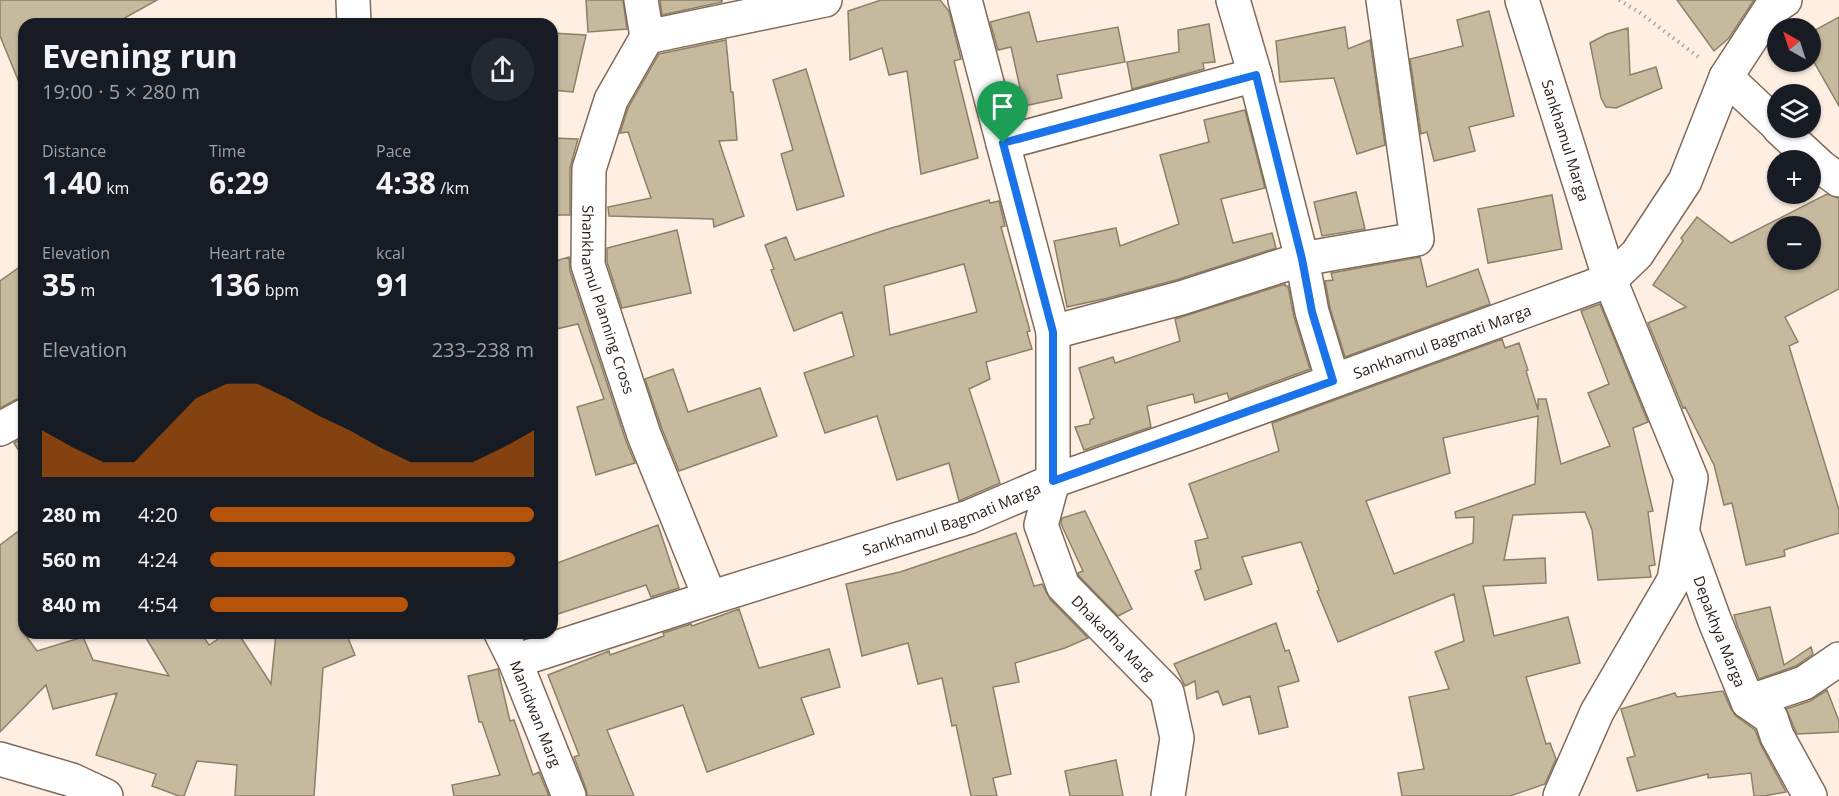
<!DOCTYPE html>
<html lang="en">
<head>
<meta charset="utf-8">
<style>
  :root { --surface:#171b24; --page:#242831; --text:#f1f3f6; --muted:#9ea1a6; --accent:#b45309 }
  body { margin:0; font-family:"Open Sans",sans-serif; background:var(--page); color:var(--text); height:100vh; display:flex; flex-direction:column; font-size:22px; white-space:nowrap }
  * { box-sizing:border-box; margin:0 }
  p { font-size:20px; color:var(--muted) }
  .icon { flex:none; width:33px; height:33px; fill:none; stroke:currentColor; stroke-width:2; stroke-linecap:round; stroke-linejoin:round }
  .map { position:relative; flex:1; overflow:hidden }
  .details { position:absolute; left:18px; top:18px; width:540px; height:621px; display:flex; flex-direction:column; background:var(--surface); border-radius:18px; box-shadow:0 2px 4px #0004 }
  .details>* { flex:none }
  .needle { width:39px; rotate:321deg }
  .tools { position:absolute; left:1767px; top:18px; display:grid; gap:12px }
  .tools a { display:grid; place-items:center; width:54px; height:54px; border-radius:50%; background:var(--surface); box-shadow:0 2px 4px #0004; font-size:30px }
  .pin { position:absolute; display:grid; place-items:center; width:51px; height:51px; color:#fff; margin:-62px -26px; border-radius:50% 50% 50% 0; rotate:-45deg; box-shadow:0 0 6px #0007 }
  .pin .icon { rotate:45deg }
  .round { display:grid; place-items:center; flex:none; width:63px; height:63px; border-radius:32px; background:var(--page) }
  .headline { display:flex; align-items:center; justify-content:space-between; height:102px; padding:0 24px }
  h1 { font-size:33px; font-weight:700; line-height:45px }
  .figures { display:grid; grid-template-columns:repeat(3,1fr); gap:9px; height:102px; padding:6px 24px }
  .figures div { display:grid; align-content:center }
  .figures b { font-size:30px; font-weight:700 }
  .figures small { font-size:16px; font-weight:400 }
  .figures p { font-size:16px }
  .chart { height:168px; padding:12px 24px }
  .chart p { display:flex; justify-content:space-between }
  .chart svg { width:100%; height:108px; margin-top:6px; fill:var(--accent); opacity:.7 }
  ul { padding:0 24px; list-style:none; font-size:20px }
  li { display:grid; grid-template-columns:96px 72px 1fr; align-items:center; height:45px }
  li i { height:15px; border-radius:8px; background:var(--accent) }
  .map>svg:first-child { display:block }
</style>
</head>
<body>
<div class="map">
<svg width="1839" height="796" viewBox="0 0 1839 796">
  <rect width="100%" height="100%" fill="#ffefe3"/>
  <path fill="#c5b99e" stroke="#8c8067" stroke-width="1.5" fill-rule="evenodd" d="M0 0H157L114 24H24L23 92 0 36Z
    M586 0H623L627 29 588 32Z
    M660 0H722V2L662 15Z
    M881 0H940L949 11 961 59 954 61 978 158 921 174 907 71 889 75 882 48 850 60 848 11Z
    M1677 0H1754L1729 38 1714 51Z
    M1489 11 1514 116 1469 127 1475 151 1434 161 1427 132 1421 134 1410 59 1463 46 1457 20Z
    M1029 12 1037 42 1118 27 1125 62 1057 75 1062 98 1024 106 1011 47 998 50 990 22Z
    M1839 17V106L1810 55V33Z
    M1209 24 1215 62 1203 63 1204 69 1132 89 1127 62 1179 52 1178 30Z
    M1345 27 1348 49 1370 40 1385 145 1357 154 1334 78 1280 82 1276 41Z
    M1628 28 1630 75 1656 67 1662 88 1616 108 1606 107 1601 98 1590 43 1607 34Z
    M552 33 586 35 573 92 552 90Z
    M726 40 731 92H733L737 140 719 141 744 216 714 227 713 219 609 216 608 207 651 198 628 132 620 133 628 108 659 54Z
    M806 69 844 196 797 210 781 154 793 150 773 80Z
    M1245 110 1265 188 1221 199 1233 243 1272 233 1276 248 1176 280 1108 298 1067 307 1054 241 1116 228 1120 246 1179 224 1160 155 1209 142 1204 120Z
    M552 138 578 139 570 168V215H552Z
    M1356 192 1365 229 1322 236 1314 202Z
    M1827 194 1839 198V289L1785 317 1798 342 1789 346 1839 510V533L1784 550 1785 556 1746 565 1732 503 1724 505 1714 465 1685 407 1683 408 1648 323 1686 307 1653 285 1683 241 1681 238 1697 217 1731 243ZM1778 226H1810V260H1778Z
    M1552 195 1562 249 1488 263 1478 209Z
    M989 200 990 203 999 201 1005 226 1001 227 1030 331 1027 332 1032 349 986 362 990 379 969 389 1000 483 959 501 949 463 897 480 877 416 825 433 804 373 854 356 842 312 794 331 771 270 774 269 765 245 786 237 795 260 888 229ZM964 264 977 312 890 335 884 286Z
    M677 230 691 293 622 308 607 262V248Z
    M569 257 570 271 626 441 635 463 596 475 577 407 604 399 578 324 552 330V262Z
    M1420 257 1427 287 1478 269 1490 304 1345 357 1330 308 1325 281 1333 280 1331 273Z
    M24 264V397L15 400 0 408V281Z
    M1285 284V286H1288L1294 317 1310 369 1229 399 1227 393 1195 403 1193 394 1147 406 1151 427 1084 450 1075 427 1090 424V420L1094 418 1079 368 1113 357 1115 363 1180 341 1175 319Z
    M1600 304 1648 422 1633 428 1653 511 1648 512 1655 565 1649 566 1651 577 1598 580 1592 530 1585 512 1513 515 1504 560 1545 558 1546 583 1483 586 1494 636 1568 617 1580 663 1526 677 1546 744 1550 743 1556 759 1545 784 1510 796H1402L1398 773 1424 769 1409 697 1449 689 1435 652 1464 641 1454 594 1338 642 1317 591 1319 590 1301 542 1242 557 1252 584 1205 600 1195 571 1201 569 1195 541 1208 538 1189 484 1279 451 1272 423 1502 339 1505 348 1519 343 1528 370 1526 371 1538 410V399H1546L1561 464 1610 446 1588 393 1609 384 1581 311ZM1538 416 1535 484 1455 512 1456 518 1474 517 1473 543 1394 574 1366 501 1450 473 1443 438Z
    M673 369 688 412 760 388 777 436 679 471 662 429 645 379Z
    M24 437V459L14 443Z
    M1085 511 1132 609 1118 616 1079 576 1078 573 1083 571 1061 524 1062 518Z
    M658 525 679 588 651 597 646 585 552 616V565Z
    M24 527V633L37 651 83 637 93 660 169 676 143 633H201L209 645 227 633H238L271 684 276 633H346L355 655 323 668 314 796H235L237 765 197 761 184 796H179L152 786 156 774 96 755 117 693 53 709 46 685 0 732V545Z
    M1016 533 1034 586 1042 584 1050 599 1088 638 1065 648 1015 663 1019 682 993 687 1011 774 993 778 997 796H971L956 725 952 726 942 678 918 684 908 643 862 656 846 584 900 572Z
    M1770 607 1784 665 1811 647 1813 654 1796 666 1759 679 1737 625 1734 615Z
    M739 609 759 668 829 649 840 687 801 698 814 734 707 772 683 705 607 730 634 796H587L586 789 574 757 579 755 548 675 609 651 610 655 664 636 663 633 691 624 692 626Z
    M1276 623 1285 651 1289 650 1299 681 1278 687 1288 727 1259 734 1250 696 1223 705 1218 691 1197 699 1195 681 1185 686 1174 664Z
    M498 669 510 721 514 720 533 775 539 772 549 796H454L452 785 500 775 482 722H479L468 676Z
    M1827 690 1839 721V732L1797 734 1786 709 1810 701Z
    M1723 691 1731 709 1736 716 1755 730 1761 745 1786 792 1764 796H1754L1751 773 1708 778V774L1637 791 1627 758 1635 756 1621 709 1675 693 1677 697Z
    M1116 760 1123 796H1070L1065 771Z"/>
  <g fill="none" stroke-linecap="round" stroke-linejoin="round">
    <g stroke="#806a58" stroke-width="36">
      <g id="minor">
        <path d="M353 0 354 24"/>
        <path id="s1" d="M641 0 647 37 611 100 589 169 588 265 644 435 710 598"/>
        <path id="s2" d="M965 0 1053 332V481L1041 525 1063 586 1167 692 1177 738 1168 796"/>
        <path d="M1233 0 1255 75 1302 259 1312 312 1333 381"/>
        <path id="s3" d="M1522 0 1610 280 1691 478 1674 580 1597 712 1560 796"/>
        <path d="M647 37 825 0"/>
        <path d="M1726 77 1778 126"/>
        <path d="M1779 128 1821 167 1839 180"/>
        <path d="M1003 143 1255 75"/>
        <path d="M1053 332 1181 298 1302 259 1417 239 1383 0"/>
        <path d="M0 429 24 416"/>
        <path id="s4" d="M1683 533 1714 619 1748 702 1804 683 1839 659"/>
        <path id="s5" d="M501 633 515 661 569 796"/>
        <path id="s6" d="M515 661 710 598 969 517 1053 481 1196 431 1610 280 1637 254 1685 181 1726 77 1769 11 1785 0"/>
        <path d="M1748 702 1771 718 1777 736 1810 796"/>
        <path d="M0 759 72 780 106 796"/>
      </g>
    </g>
    <path stroke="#b1a399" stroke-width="4" stroke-dasharray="1.5 4.5" stroke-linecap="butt" d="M1619 0 1639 12 1701 59"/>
    <use href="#minor" stroke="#fff" stroke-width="33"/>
  </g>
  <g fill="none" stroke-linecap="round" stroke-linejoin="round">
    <g stroke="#fff" stroke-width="12">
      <path id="route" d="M1256 75 1302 259 1312 312 1333 381 1053 481V332L1003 143Z"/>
    </g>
    <use href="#route" stroke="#1a73e8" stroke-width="8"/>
  </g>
  <g text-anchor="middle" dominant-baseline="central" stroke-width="5" stroke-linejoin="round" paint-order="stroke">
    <g font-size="15" fill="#2c221b" stroke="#fff">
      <text stroke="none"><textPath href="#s3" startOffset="147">Sankhamul Marga</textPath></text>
      <text stroke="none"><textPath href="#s1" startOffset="316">Shankhamul Planning Cross</textPath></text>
      <text stroke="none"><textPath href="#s6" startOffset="981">Sankhamul Bagmati Marga</textPath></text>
      <text stroke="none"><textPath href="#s6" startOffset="459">Sankhamul Bagmati Marga</textPath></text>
      <text stroke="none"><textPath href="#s4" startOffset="105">Depakhya Marga</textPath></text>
      <text stroke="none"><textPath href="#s2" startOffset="675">Dhakadha Marg</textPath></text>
      <text stroke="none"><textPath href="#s5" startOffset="88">Manidwan Marg</textPath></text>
    </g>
  </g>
</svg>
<div class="tools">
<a><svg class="needle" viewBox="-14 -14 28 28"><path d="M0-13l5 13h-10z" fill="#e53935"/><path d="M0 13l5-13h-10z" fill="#9ea1a6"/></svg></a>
<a><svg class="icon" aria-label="layers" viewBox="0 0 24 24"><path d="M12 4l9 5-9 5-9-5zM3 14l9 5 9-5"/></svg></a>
<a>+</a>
<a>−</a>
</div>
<div class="pin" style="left:1003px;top:143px;background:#1e9e55"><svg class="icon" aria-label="arrive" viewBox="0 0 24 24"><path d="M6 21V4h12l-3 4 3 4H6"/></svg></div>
<section class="details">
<div class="headline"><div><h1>Evening run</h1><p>19:00 · 5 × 280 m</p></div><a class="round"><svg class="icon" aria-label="share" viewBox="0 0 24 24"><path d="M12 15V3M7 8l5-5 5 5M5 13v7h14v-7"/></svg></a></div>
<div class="figures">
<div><p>Distance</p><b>1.40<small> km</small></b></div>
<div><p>Time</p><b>6:29</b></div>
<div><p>Pace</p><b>4:38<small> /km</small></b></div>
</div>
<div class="figures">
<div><p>Elevation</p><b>35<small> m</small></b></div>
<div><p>Heart rate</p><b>136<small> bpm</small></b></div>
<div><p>kcal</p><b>91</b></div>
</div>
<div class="chart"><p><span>Elevation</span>233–238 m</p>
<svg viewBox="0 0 160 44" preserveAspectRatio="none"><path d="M0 44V25L10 32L20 38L30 38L40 25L50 12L60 6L70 6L80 12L90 19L100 25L110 32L120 38L130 38L140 38L150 32L160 25V44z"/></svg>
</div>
<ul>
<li><b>280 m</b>4:20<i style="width:100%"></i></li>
<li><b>560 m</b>4:24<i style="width:94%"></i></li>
<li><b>840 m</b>4:54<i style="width:61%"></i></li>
</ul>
</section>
</div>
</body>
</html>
